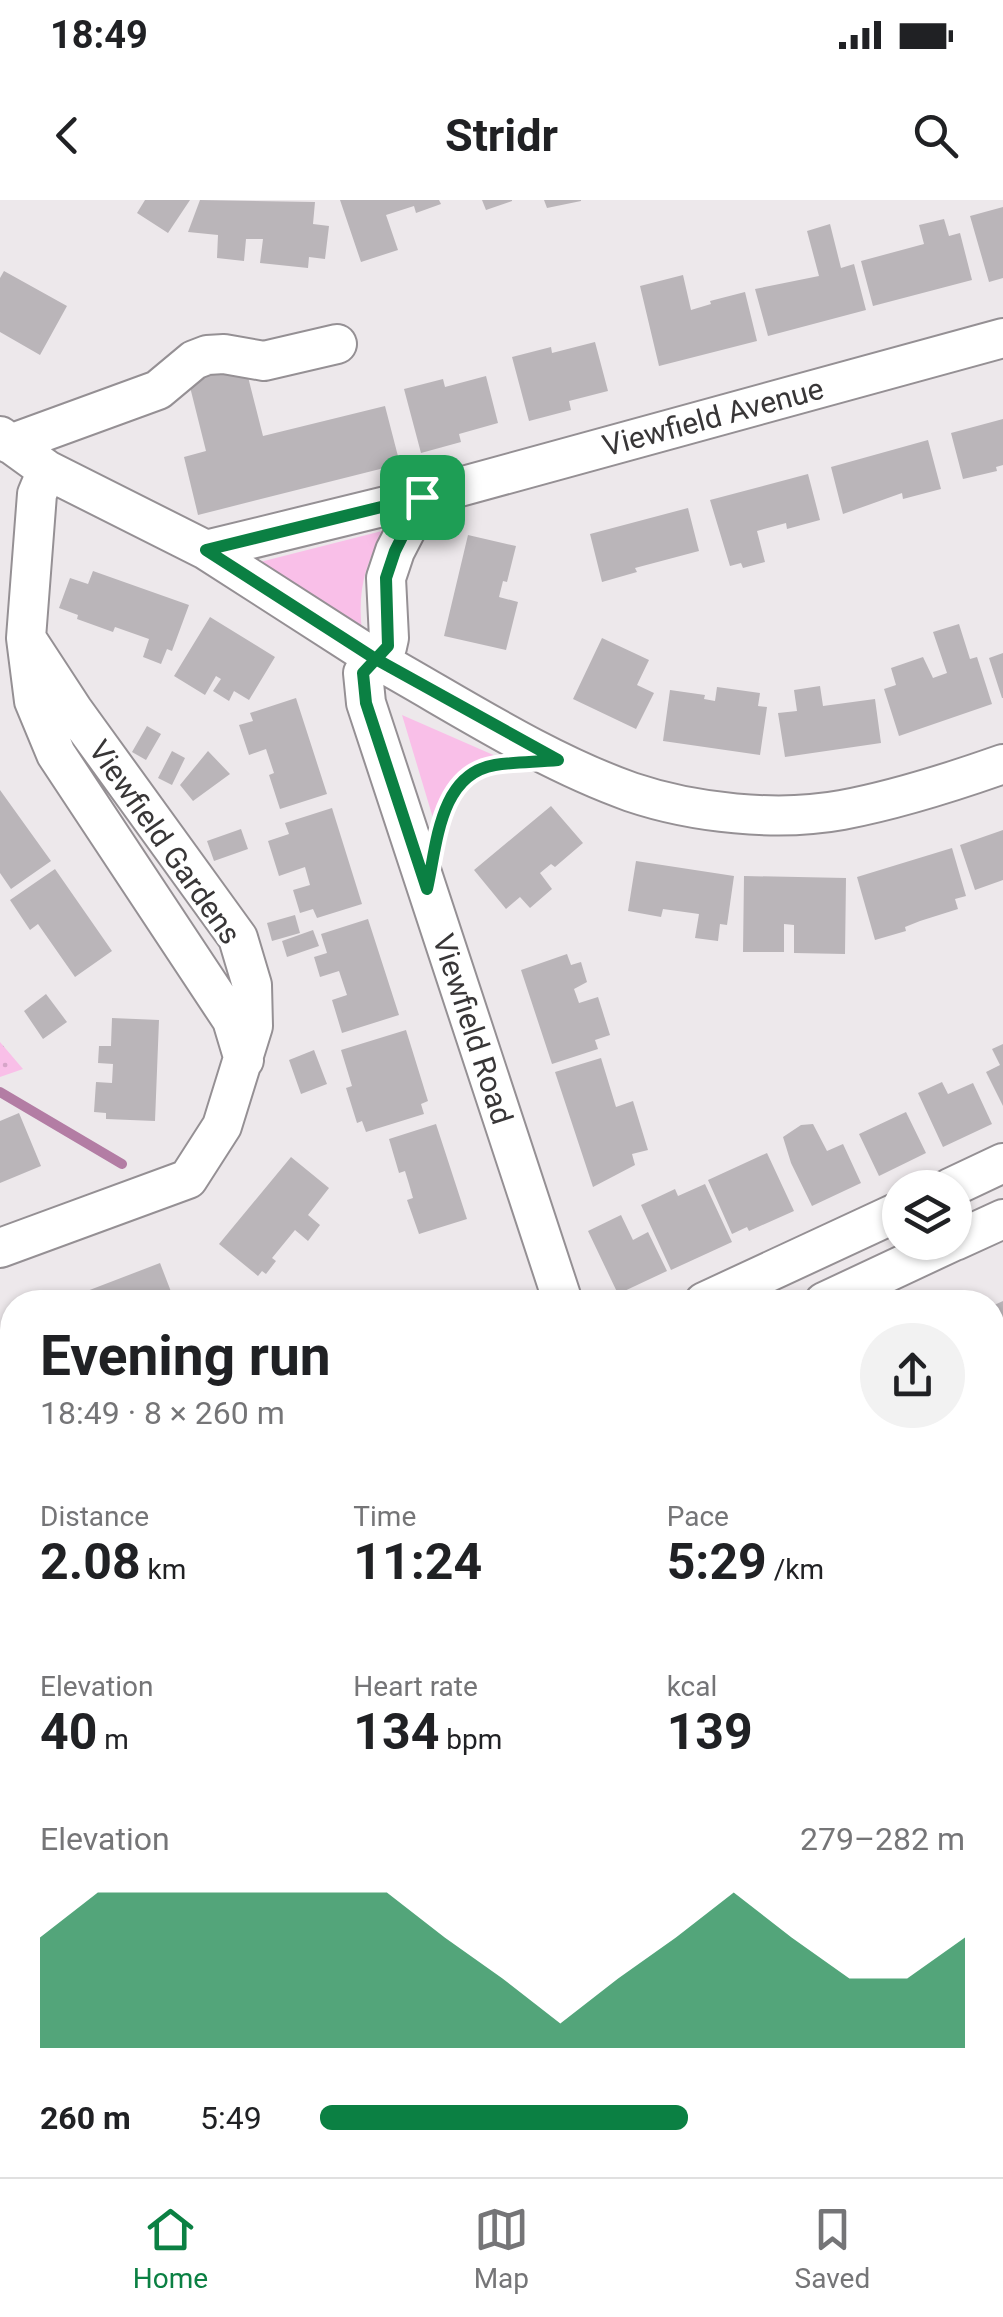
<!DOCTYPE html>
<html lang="en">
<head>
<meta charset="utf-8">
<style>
  :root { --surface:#fff; --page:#f2f2f2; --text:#202124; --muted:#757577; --line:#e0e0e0; --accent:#0b8043 }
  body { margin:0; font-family:Roboto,sans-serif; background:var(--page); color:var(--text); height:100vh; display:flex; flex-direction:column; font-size:38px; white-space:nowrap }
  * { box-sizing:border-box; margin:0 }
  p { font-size:32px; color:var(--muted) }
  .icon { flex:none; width:55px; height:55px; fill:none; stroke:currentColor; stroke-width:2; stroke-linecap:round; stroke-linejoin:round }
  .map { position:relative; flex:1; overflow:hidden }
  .details { position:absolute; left:0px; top:1090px; width:1005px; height:888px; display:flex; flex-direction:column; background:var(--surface); border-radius:40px 40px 0 0; box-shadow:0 2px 8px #0004 }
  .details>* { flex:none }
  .tools { position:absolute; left:882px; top:970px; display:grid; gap:20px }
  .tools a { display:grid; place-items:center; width:90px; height:90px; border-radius:50%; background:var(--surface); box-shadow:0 2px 8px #0004; font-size:50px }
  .pin { position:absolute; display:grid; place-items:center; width:85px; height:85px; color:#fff; margin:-42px; border-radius:20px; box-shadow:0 5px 15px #0006 }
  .round { display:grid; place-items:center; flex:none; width:105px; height:105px; border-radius:52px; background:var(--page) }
  .overview { display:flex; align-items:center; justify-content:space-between; height:170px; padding:0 40px }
  h1 { font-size:55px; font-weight:700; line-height:75px }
  .stats { display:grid; grid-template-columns:repeat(3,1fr); gap:15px; height:170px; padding:10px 40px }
  .stats div { display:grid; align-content:center }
  .stats b { font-size:50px; font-weight:700 }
  .stats small { font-size:28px; font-weight:400 }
  .stats p { font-size:28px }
  .chart { height:280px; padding:20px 40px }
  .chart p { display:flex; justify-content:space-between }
  .chart svg { width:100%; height:180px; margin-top:10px; fill:var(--accent); opacity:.7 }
  ul { padding:0 40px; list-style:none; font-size:32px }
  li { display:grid; grid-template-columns:160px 120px 1fr; align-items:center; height:75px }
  li i { height:25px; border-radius:12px; background:var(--accent) }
  .status { display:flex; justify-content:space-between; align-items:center; height:70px; padding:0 50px; background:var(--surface); direction:ltr }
  .status svg { height:28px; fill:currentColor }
  header { display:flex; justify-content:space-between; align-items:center; height:130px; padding:0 40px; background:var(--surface); font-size:45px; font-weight:700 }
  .dock { display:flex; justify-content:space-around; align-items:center; height:140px; border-top:2px solid var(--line); background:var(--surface); font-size:28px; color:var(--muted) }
  .dock a { display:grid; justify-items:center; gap:5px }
  .dock .on { color:var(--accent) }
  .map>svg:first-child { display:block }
</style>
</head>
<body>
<div class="status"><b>18:49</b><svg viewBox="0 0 49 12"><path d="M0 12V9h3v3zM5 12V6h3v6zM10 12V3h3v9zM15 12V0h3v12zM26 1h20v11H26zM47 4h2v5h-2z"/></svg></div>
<header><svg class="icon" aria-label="back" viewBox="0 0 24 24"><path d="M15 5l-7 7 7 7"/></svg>Stridr<svg class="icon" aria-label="search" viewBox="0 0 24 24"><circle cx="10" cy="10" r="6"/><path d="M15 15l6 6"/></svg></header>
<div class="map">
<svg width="1003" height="1977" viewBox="0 0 1003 1977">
  <defs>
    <pattern id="forest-crowns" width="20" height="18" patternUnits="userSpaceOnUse" patternTransform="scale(2.5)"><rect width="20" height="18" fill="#f9bfe8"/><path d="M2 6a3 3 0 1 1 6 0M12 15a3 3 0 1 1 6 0" fill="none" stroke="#d6a5c8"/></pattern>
    <pattern id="garden-dots" width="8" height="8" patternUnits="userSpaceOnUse" patternTransform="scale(2.5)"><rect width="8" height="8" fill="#f9bfe8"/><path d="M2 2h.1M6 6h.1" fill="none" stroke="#d6a5c8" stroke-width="1.8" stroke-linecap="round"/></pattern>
  </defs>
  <rect width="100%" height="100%" fill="#ede8eb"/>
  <path fill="#f9bfe8" d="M386 330C360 367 356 406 365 449L232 369Z
    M402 515 514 564C461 568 449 588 439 638Z
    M12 1589V1806L0 1790V1595Z"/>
  <path fill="url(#forest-crowns)" d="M12 1537V1589L0 1595V1543Z
    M992 1766 1003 1784V1854L993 1835Z
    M312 1965H361L363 1977H317Z"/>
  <path fill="url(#garden-dots)" d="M0 842 23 869 0 877Z"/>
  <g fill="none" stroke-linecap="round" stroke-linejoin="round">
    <path stroke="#b37da4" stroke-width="10" d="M0 892 122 964"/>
  </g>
  <path fill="#bab5b9" d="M145 0H190L168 33 137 13Z
    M200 0 315 2 313 24 329 26 325 59 309 57 308 68 260 63 263 39H246L244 61 217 58 218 35 188 32Z
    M340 0H439L441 4 416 13 414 6 386 15 398 50 361 62Z
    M482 0H512V1L486 10Z
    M544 0H581V1L547 8Z
    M1003 7V78L989 82 970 16Z
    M944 19 949 36 960 33 972 80 873 106 861 61 924 44 919 25Z
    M830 24 841 68 854 64 866 110 768 136 755 89 819 76 807 31Z
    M4 71 67 106 40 155 0 132V78Z
    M683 75 691 110 711 104 710 101 745 92 757 141 659 166 640 86Z
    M595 142 608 191 569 201 571 210 529 221 512 157 551 147 552 153Z
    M245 165 263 236 385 206 400 264 198 315 184 257 206 251 188 179Z
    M486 176 498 223 459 234 461 242 421 253 404 189 443 179 445 187Z
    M1003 219V265L996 267 997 271 963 279 951 233Z
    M928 240 941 289 903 299 902 293 843 314 831 267Z
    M808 274 820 320 787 329 786 323 757 331 765 362 743 368 741 363 730 366 710 300Z
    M688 308 699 351 635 368 637 372 602 382 590 334Z
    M468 335 516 346 507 382 503 381 499 397 518 402 506 450 444 436Z
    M93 371 189 405 172 451 167 449 161 464 143 457 149 439 115 427 113 432 77 419 78 415 59 408 70 378 88 384Z
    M210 417 275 457 249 500 234 491 229 501 213 491 221 479 216 476 205 495 174 476Z
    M959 424 970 459 977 457 992 504 899 536 884 489 896 485 891 468 923 457 933 478 947 473 933 432Z
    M602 438 649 460 637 485 654 493 636 529 573 499Z
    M1003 453V498H1002L989 458Z
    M820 486 823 506 875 499 881 543 785 557 778 513 797 511 794 490Z
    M717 487 760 493 758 506 767 507 760 555 663 541 670 490 705 495 704 499 715 501Z
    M296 498 327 594 280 609 269 575 274 573 266 549 249 555 239 525 253 521 250 513Z
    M147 526 161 534 146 560 132 552Z
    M172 551 185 558 172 585 158 578Z
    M208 551 230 574 193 601 180 585Z
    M0 590 51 661 11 689 0 673Z
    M551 606 583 643 555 667 551 664 540 673 552 689 530 708 520 697 506 709 474 670Z
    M332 608 362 704 317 718 313 709 300 713 293 690 310 685 305 667 279 676 268 641 289 634 285 623Z
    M241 629 248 649 214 661 207 641Z
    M1003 630V680L975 690 960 645Z
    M952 648 966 696 955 699 958 709 920 721 905 727 906 731 875 740 857 677Z
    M636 661 734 676 727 725 720 724 718 741 695 738 699 714 663 709 661 717 628 711Z
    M55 669 112 751 75 777 38 724 30 730 10 700Z
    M744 676 846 678 845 754 794 753V725L784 724V752H743Z
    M295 715 300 733 272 741 267 723Z
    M368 719 399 815 342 833 332 800 347 795 339 771 320 777 314 757 327 753 321 734Z
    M313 730 319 746 287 757 282 741Z
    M567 754 571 765 581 762 587 782 574 789 579 803 598 797 610 835 595 840 598 849 552 864 521 770Z
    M46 794 67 822 43 839 24 811Z
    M112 818 159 820 155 921 106 919V913L94 912 96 882 112 883 113 864 98 863 99 846H111Z
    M406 830 428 901 421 904 424 914 366 932 362 921 357 923 346 888 352 886 341 850Z
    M1003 844V906L986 872 1000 865 992 849Z
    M314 850 327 884 301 894 289 860Z
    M601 858 616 907 633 901 648 950 632 954 635 965 593 987 555 872Z
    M942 882 948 894 973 883 992 924 943 947 918 893Z
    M906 912 926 953 879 976 859 934Z
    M19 913 41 966 0 983V921Z
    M436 924 467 1019 419 1034 407 1000 413 998 409 984 405 971 399 973 389 939Z
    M813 924 827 951 843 944 861 983 812 1006 791 963 783 937 801 925Z
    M767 953 794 1011 749 1031 747 1027 732 1034 708 980Z
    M291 957 329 988 308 1015 320 1025 308 1041 295 1030 272 1058 276 1061 266 1074 262 1071 258 1076 219 1044Z
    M705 984 732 1042 671 1070 641 1005 675 989 678 996Z
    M621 1015 633 1040 648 1032 667 1071 618 1094 588 1031Z
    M160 1063 175 1102H48L73 1092 74 1096Z
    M1003 1101V1149L992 1129V1106Z
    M1003 1219V1302L992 1283V1241L1003 1236 996 1223Z
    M12 1251V1296L7 1298 12 1309V1328L5 1332 0 1322V1257Z
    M12 1349V1414L0 1420V1355Z
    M992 1486 1003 1504V1528L992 1534Z
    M1003 1560V1601L1000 1596 992 1601V1566Z
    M1003 1649V1675L1000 1676 992 1655Z
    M0 1898 7 1911 1 1927 9 1947 0 1951Z
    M563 1965H590L569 1976Z
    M614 1965H659L665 1977H609L605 1970Z
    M670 1965H712L689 1977H677Z"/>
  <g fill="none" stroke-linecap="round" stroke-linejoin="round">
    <g stroke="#959094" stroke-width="42">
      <path id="minor" d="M1003 138 423 297 395 351 386 378 389 438 387 447 374 458C457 504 541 560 631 592 693 613 777 622 842 610 895 600 952 582 1003 564
        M0 236 47 270 206 350 374 458 363 473 366 503 563 1102
        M10 244 158 190 194 160 207 155 224 154 264 161 337 144
        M47 270 37 294 26 438 34 501 56 554 232 820 244 860
        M206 350 423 297
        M950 988 1003 963
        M955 1041 1003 1019
        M0 1048 188 979 222 926 253 826 252 785 238 738 73 510 26 438
        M704 1102 900 1011
        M824 1102 952 1042
        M992 1383 1003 1402
        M0 1509 12 1503
        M0 1820 12 1831
        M68 1965 70 1977
        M841 1977 846 1965"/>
    </g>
    <path stroke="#969294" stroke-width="6" stroke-dasharray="8 8" stroke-linecap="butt" d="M442 625C448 593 462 578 491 565"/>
    <use href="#minor" stroke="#fff" stroke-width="38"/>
  </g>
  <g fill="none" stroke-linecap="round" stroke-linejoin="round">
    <g stroke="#fff" stroke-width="20">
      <path id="route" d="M422 297 395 351 386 378 388 446 363 473 366 503 427 689C437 645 439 574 495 565 515 562 537 562 558 560L374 458 206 350 422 297"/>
    </g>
    <use href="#route" stroke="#0b8043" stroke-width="12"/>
  </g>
  <g text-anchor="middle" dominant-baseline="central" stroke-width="8" stroke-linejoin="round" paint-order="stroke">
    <g font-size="30" fill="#383637" stroke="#fff">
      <text transform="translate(713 217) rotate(-15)">Viewfield Avenue</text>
      <text transform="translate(165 642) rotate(55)">Viewfield Gardens</text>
      <text transform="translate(473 829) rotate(72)">Viewfield Road</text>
    </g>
  </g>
</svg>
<div class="tools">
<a><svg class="icon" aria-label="layers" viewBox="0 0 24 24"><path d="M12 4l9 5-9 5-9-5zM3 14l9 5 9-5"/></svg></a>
</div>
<div class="pin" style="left:422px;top:297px;background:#1e9e55"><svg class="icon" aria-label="arrive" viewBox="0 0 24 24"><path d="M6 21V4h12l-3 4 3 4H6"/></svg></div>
<section class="details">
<div class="overview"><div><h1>Evening run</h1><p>18:49 · 8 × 260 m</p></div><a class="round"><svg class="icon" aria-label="share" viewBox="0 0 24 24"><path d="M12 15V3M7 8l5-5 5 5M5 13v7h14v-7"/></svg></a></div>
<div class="stats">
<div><p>Distance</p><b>2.08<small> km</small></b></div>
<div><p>Time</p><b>11:24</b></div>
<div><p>Pace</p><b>5:29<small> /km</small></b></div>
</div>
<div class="stats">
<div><p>Elevation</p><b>40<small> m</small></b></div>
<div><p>Heart rate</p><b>134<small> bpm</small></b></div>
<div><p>kcal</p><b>139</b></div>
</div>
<div class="chart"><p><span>Elevation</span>279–282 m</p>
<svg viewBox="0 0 160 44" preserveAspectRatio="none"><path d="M0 44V17L10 6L20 6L30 6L40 6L50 6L60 6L70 17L80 27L90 38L100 27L110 17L120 6L130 17L140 27L150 27L160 17V44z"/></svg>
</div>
<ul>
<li><b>260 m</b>5:49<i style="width:57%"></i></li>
</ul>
</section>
</div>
<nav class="dock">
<a class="on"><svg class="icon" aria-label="home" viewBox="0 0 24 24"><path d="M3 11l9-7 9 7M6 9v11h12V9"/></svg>Home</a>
<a><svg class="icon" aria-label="map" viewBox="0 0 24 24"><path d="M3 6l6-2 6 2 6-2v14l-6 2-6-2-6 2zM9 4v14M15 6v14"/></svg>Map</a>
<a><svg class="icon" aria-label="saved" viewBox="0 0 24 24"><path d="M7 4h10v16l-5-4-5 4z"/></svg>Saved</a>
</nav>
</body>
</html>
